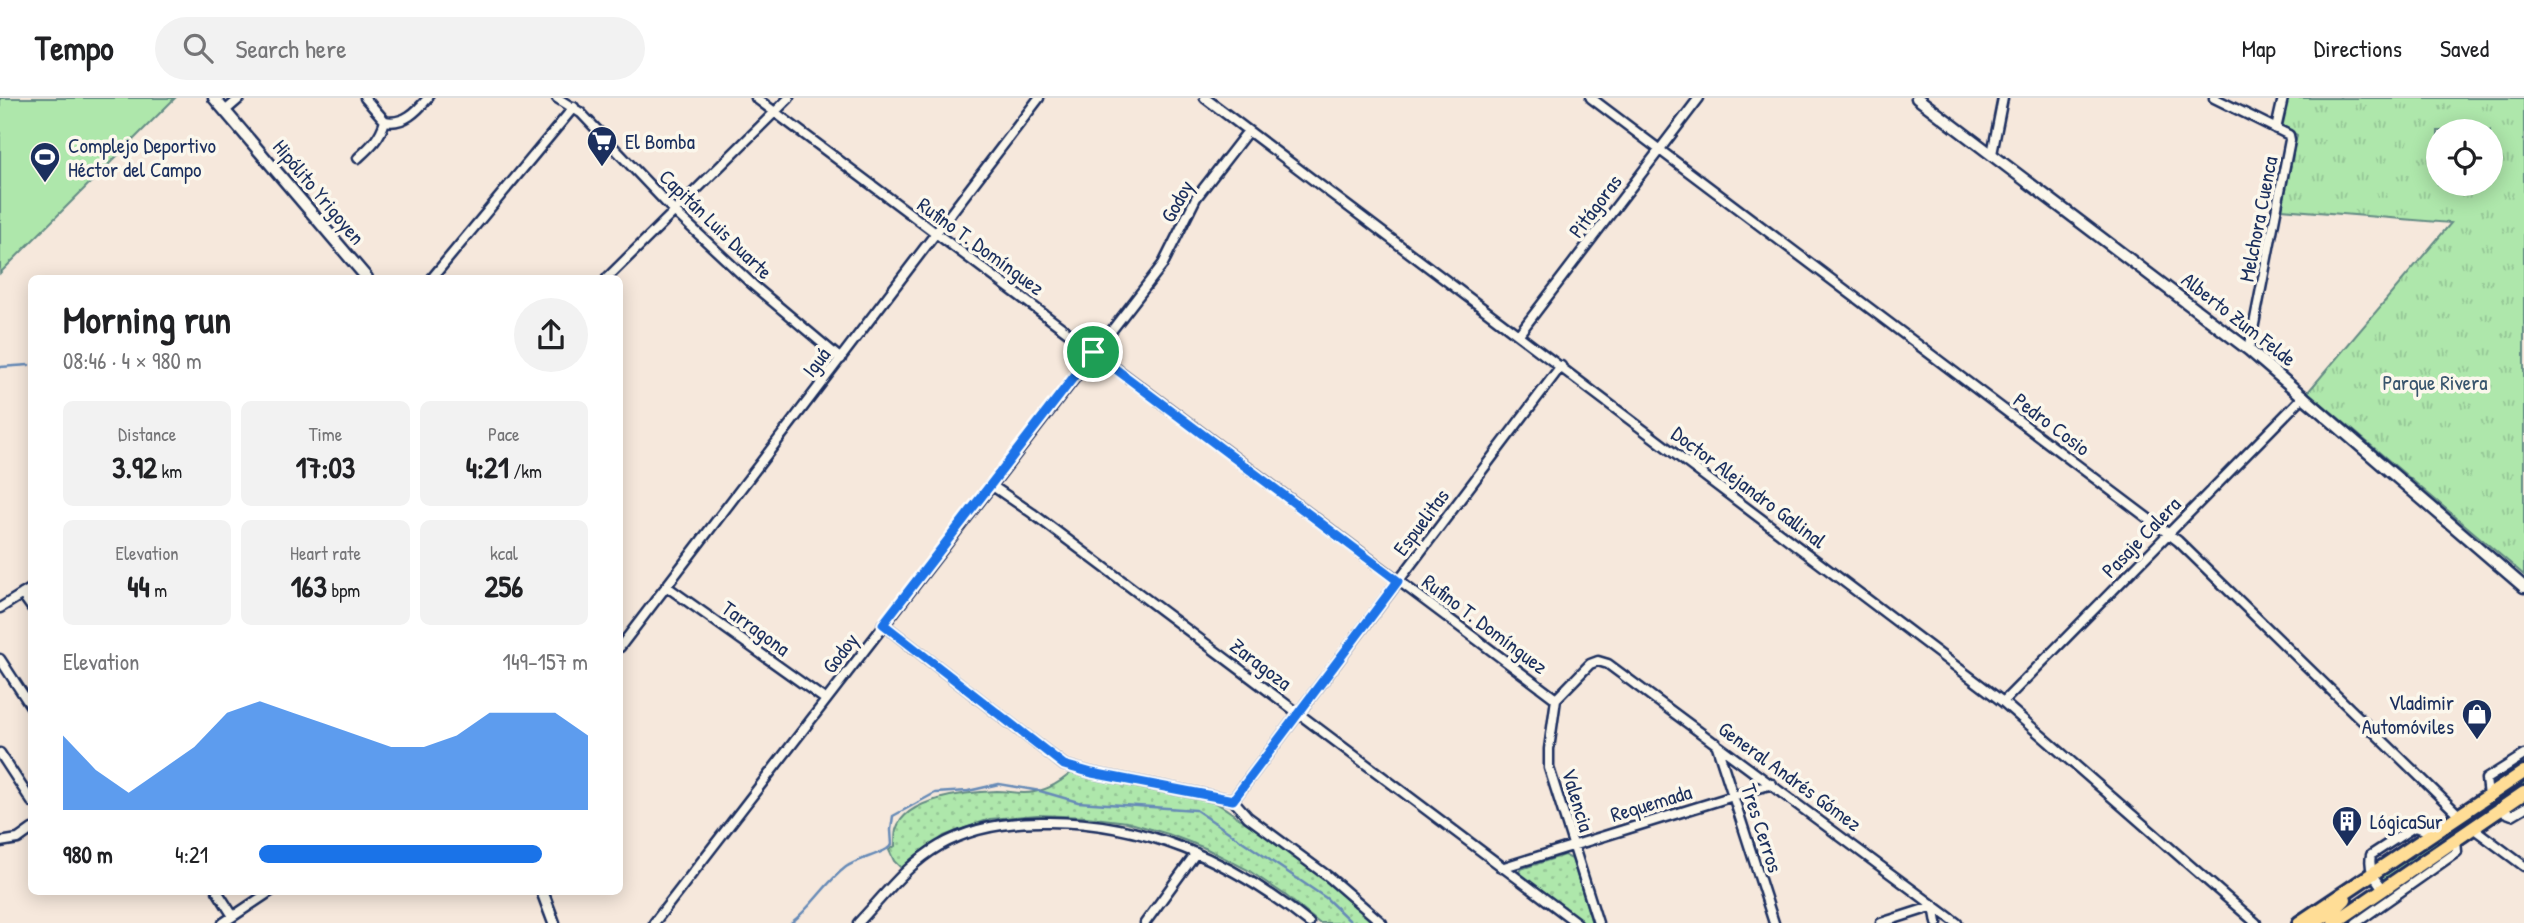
<!DOCTYPE html>
<html lang="en">
<head>
<meta charset="utf-8">
<style>
  :root { --surface:#fff; --page:#f2f2f2; --text:#202124; --muted:#757577; --line:#e0e0e0; --accent:#1a73e8 }
  body { margin:0; font-family:"Patrick Hand",sans-serif; background:var(--page); color:var(--text); height:100vh; display:flex; flex-direction:column; font-size:26px; white-space:nowrap }
  * { box-sizing:border-box; margin:0 }
  p { font-size:23px; color:var(--muted) }
  .icon { flex:none; width:38px; height:38px; fill:none; stroke:currentColor; stroke-width:2; stroke-linecap:round; stroke-linejoin:round }
  .map { position:relative; flex:1; overflow:hidden }
  .drawer { position:absolute; left:28px; top:177px; width:595px; height:620px; display:flex; flex-direction:column; background:var(--surface); border-radius:10px; box-shadow:0 4px 18px #0003 }
  .drawer>* { flex:none }
  .controls { position:absolute; left:2426px; top:21px; display:grid; gap:14px }
  .controls a { display:grid; place-items:center; width:77px; height:77px; border-radius:50%; background:var(--surface); box-shadow:0 4px 18px #0003; font-size:35px }
  .pin { position:absolute; display:grid; place-items:center; width:60px; height:60px; color:#fff; margin:-30px; border:4px solid #fff; border-radius:50%; box-shadow:0 2px 7px #0007 }
  .round { display:grid; place-items:center; flex:none; width:74px; height:74px; border-radius:37px; background:var(--page) }
  .summary { display:flex; align-items:center; justify-content:space-between; height:119px; padding:0 35px }
  h1 { font-size:38px; font-weight:800; line-height:52px }
  .metrics { display:grid; grid-template-columns:repeat(3,1fr); gap:10px; height:119px; padding:7px 35px }
  .metrics div { display:grid; align-content:center; border-radius:10px; background:var(--page); text-align:center }
  .metrics b { font-size:30px; font-weight:800 }
  .metrics small { font-size:19px; font-weight:400 }
  .metrics p { font-size:19px }
  .chart { height:196px; padding:14px 35px }
  .chart p { display:flex; justify-content:space-between }
  .chart svg { width:100%; height:126px; margin-top:7px; fill:var(--accent); opacity:.7 }
  ul { padding:0 35px; list-style:none; font-size:23px }
  li { display:grid; grid-template-columns:112px 84px 1fr; align-items:center; height:52px }
  li i { height:18px; border-radius:9px; background:var(--accent) }
  header { display:flex; align-items:center; gap:42px; box-sizing:border-box; height:98px; padding:0 35px; background:var(--surface); border-bottom:2px solid var(--line) }
  header strong { font-size:33px }
  nav { display:flex; gap:38px; margin-inline-start:auto; font-size:24px }
  .search { width:490px; height:63px; background:var(--page); display:flex; align-items:center; gap:18px; box-sizing:border-box; padding:0 24px; border-radius:38px; color:var(--muted); font-size:26px }
  .map>svg:first-child { display:block }
</style>
</head>
<body>
<header>
<strong>Tempo</strong>
<div class="search"><svg class="icon" aria-label="search" viewBox="0 0 24 24"><circle cx="10" cy="10" r="6"/><path d="M15 15l6 6"/></svg>Search here</div>
<nav><a>Map</a><a>Directions</a><a>Saved</a></nav>
</header>
<div class="map">
<svg width="2524" height="825" viewBox="0 0 2524 825">
  <defs>
    <pattern id="grass-dots" width="8" height="8" patternUnits="userSpaceOnUse" patternTransform="scale(1.75)"><rect width="8" height="8" fill="#aee7ab"/><path d="M2 2h.1M6 6h.1" fill="none" stroke="#95c696" stroke-width="1.8" stroke-linecap="round"/></pattern>
    <pattern id="park-tufts" width="24" height="20" patternUnits="userSpaceOnUse" patternTransform="scale(1.75)"><rect width="24" height="20" fill="#aee7ab"/><path d="M3 7l-1-3M5 7V3M7 7l1-3M15 17l-1-3M17 17v-4M19 17l1-3" fill="none" stroke="#95c696"/></pattern>
  </defs>
  <rect width="100%" height="100%" fill="#f6e8dc"/>
  <filter id="ink" filterUnits="userSpaceOnUse"><feTurbulence type="fractalNoise" baseFrequency=".0143" numOctaves="2"/><feDisplacementMap in="SourceGraphic" scale="14" xChannelSelector="R" yChannelSelector="G"/><feConvolveMatrix kernelMatrix="1 2 1 2 8 2 1 2 1" color-interpolation-filters="sRGB"/></filter>
  <g filter="url(#ink)">
    <path fill="url(#grass-dots)" stroke="#648b84" stroke-width="2" d="M1072 674C1118 689 1166 690 1213 704 1225 708 1234 718 1245 724 1292 751 1334 788 1376 825H1319L1285 797 1248 772 1205 750 1168 736 1127 724 1086 719 1037 717 990 721 944 738 902 771 894 763 889 752 895 748C895 743 895 737 896 732 905 699 970 694 997 693 1009 693 1022 697 1034 694 1050 691 1060 684 1072 674Z
      M2524 683V688L2384 783 2379 779Z
      M1564 757 1572 761 1592 825H1583L1518 775 1521 771Z"/>
    <path fill="url(#park-tufts)" stroke="#648b84" stroke-width="2" fill-rule="evenodd" d="M2287 0H2524V477L2308 294 2451 125 2282 111 2297 37 2281 27ZM2438 33H2490V86H2438Z"/>
    <path fill="#aee7ab" stroke="#648b84" stroke-width="2" d="M0 0H175L0 175Z"/>
    <g fill="none" stroke-linecap="round" stroke-linejoin="round">
      <path stroke="#668ab7" stroke-width="2.5" d="M0 269 29 267
        M791 825C812 809 825 785 846 769 858 761 875 758 887 751L892 747 891 732 893 718 935 695 968 693 999 686 1040 693 1078 704 1196 712 1326 800 1352 825"/>
      <g stroke="#1b2f5e" stroke-width="13">
        <path id="minor" d="M365 0 385 23
          M557 0 581 15 675 114 753 187 841 261
          M756 0 1556 601
          M1205 0 2003 604 2256 825
          M1591 0 2178 443 2460 718
          M2214 0 2289 37 2290 42 2249 252
          M225 13 240 0
          M385 23C404 27 417 13 428 0
          M2276 31 2283 0
          M1992 56 2003 0
          M358 60C371 48 380 40 385 23
          M432 180 574 9
          M607 180 789 0
          M1519 236 1699 0
          M991 387 1032 415 1577 825
          M666 488 826 602
          M22 496 32 510
          M0 510 32 490
          M883 526 1064 667 1092 675 1233 702 1248 719 1329 779 1382 825
          M620 549 1039 0
          M0 561 32 610
          M2003 604 2304 298
          M1716 645 1774 825
          M0 655 32 704
          M2488 698 2486 681 2524 657
          M1233 702 1561 268
          M2499 712 2512 717 2524 710
          M2473 730 2524 768
          M0 744 18 741 32 731
          M1501 770 1772 686
          M2384 792C2375 780 2368 772 2371 757L2414 729 2435 734
          M217 793 233 818
          M223 825 271 793
          M654 825 1163 166 1196 100 1248 33
          M858 825C884 798 906 767 939 748 970 730 1006 724 1041 724 1141 722 1232 762 1309 825
          M1145 825 1196 755
          M1598 825 1549 670V651L1556 601 1590 566 1598 563 1608 566 1957 825
          M1881 825 1934 808 1937 825
          M2356 825 2457 754 2456 741"/>
      </g>
      <g stroke="#1b2f5e" stroke-width="15">
        <path id="tertiary" d="M214 0 367 180
          M1917 0 2249 252 2524 489
          M542 793 554 825"/>
      </g>
      <g stroke="#1b2f5e" stroke-width="18">
        <path id="primary" d="M2299 825 2524 674
          M2314 825 2334 812 2345 801
          M2334 825 2524 695"/>
      </g>
      <use href="#minor" stroke="#fbf7ec" stroke-width="8"/>
      <use href="#tertiary" stroke="#fbf7ec" stroke-width="10"/>
      <use href="#primary" stroke="#ffdd96" stroke-width="12"/>
    </g>
  </g>
  <g fill="none" stroke-linecap="round" stroke-linejoin="round" filter="url(#ink)">
    <g stroke="#fff" stroke-width="14">
      <path id="route" d="M1093 254 1398 483 1233 702 1092 675 1064 667 883 526Z"/>
    </g>
    <use href="#route" stroke="#1a73e8" stroke-width="9"/>
  </g>
  <defs>
    <g id="supermarket-pin" transform="scale(1.575)"><path d="M0 17L-7.5 6A9.5 9.5 0 1 1 7.5 6Z" fill="#1b2f5e" stroke="#fbf7ec"/><path d="M-6-5.5h2.5l.6 2H6L4.5 2H-2.5L-4.4-4H-6ZM-1.5 3.2a1.3 1.3 0 1 0 .1 0ZM3 3.2a1.3 1.3 0 1 0 .1 0Z" fill="#fff"/></g>
    <g id="stadium-pin" transform="scale(1.575)"><path d="M0 17L-7.5 6A9.5 9.5 0 1 1 7.5 6Z" fill="#1b2f5e" stroke="#fbf7ec"/><path d="M0-5a6.5 5 0 1 0 0 10a6.5 5 0 1 0 0-10ZM-3.5-1.8h7v3.6h-7Z" fill="#fff"/></g>
    <g id="shop-pin" transform="scale(1.575)"><path d="M0 17L-7.5 6A9.5 9.5 0 1 1 7.5 6Z" fill="#1b2f5e" stroke="#fbf7ec"/><path d="M-5-2.5h2.3a2.7 3.5 0 0 1 5.4 0H5L5.5 6h-11ZM-1.5-2.5h3a1.5 2.3 0 0 0-3 0Z" fill="#fff"/></g>
    <g id="building-pin" transform="scale(1.575)"><path d="M0 17L-7.5 6A9.5 9.5 0 1 1 7.5 6Z" fill="#1b2f5e" stroke="#fbf7ec"/><path d="M-4-6H4V6H1V3H-1V6H-4ZM-2.5-4.3h1.7v1.8h-1.7ZM.8-4.3h1.7v1.8H.8ZM-2.5-1h1.7V.8h-1.7ZM.8-1h1.7V.8H.8Z" fill="#fff"/></g>
  </defs>
  <g fill-rule="evenodd">
    <use href="#supermarket-pin" x="602" y="43"/>
    <use href="#stadium-pin" x="45" y="59"/>
    <use href="#shop-pin" x="2477" y="616"/>
    <use href="#building-pin" x="2347" y="723"/>
  </g>
  <g text-anchor="middle" dominant-baseline="central" stroke-width="7" stroke-linejoin="round" paint-order="stroke">
    <g font-size="21" fill="#1b2f5e" stroke="#fbf7ec" text-anchor="start">
      <text x="625" y="43">El Bomba</text>
      <text x="68" y="47">Complejo Deportivo<tspan x="68" dy="24">Héctor del Campo</tspan></text>
      <text x="2454" y="604" text-anchor="end">Vladimir<tspan x="2454" dy="24">Automóviles</tspan></text>
      <text x="2370" y="723">LógicaSur</text>
    </g>
    <g font-size="21" fill="#1b2f5e" stroke="#fbf7ec">
      <text transform="translate(319 94) rotate(50)">Hipólito Yrigoyen</text>
      <text transform="translate(1177 103) rotate(-61)">Godoy</text>
      <text transform="translate(1595 108) rotate(-53)">Pitágoras</text>
      <text transform="translate(2258 121) rotate(-79)">Melchora Cuenca</text>
      <text transform="translate(716 126) rotate(44)">Capitán Luis Duarte</text>
      <text transform="translate(981 148) rotate(36)">Rufino T. Domínguez</text>
      <text transform="translate(2239 221) rotate(38)">Alberto Zum Felde</text>
      <text transform="translate(816 264) rotate(-52)">Iguá</text>
      <text transform="translate(2052 326) rotate(37)">Pedro Cosio</text>
      <text transform="translate(1749 389) rotate(37)">Doctor Alejandro Gallinal</text>
      <text transform="translate(1421 424) rotate(-53)">Espuelitas</text>
      <text transform="translate(2141 439) rotate(-46)">Pasaje Calera</text>
      <text transform="translate(1485 526) rotate(37)">Rufino T. Domínguez</text>
      <text transform="translate(756 530) rotate(36)">Tarragona</text>
      <text transform="translate(840 555) rotate(-53)">Godoy</text>
      <text transform="translate(1261 566) rotate(37)">Zaragoza</text>
      <text transform="translate(1790 678) rotate(36)">General Andrés Gómez</text>
      <text transform="translate(1578 702) rotate(73)">Valencia</text>
      <text transform="translate(1651 705) rotate(-17)">Requemada</text>
      <text transform="translate(1762 730) rotate(72)">Tres Cerros</text>
    </g>
    <g font-size="21" fill="#38546d" stroke="#fbf7ec">
      <text x="2435" y="284">Parque Rivera</text>
    </g>
  </g>
</svg>
<div class="controls">
<a><svg class="icon" aria-label="locate" viewBox="0 0 24 24"><circle cx="12" cy="12" r="6"/><path d="M12 2v4M12 18v4M2 12h4M18 12h4"/></svg></a>
</div>
<div class="pin" style="left:1093px;top:254px;background:#1e9e55"><svg class="icon" aria-label="arrive" viewBox="0 0 24 24"><path d="M6 21V4h12l-3 4 3 4H6"/></svg></div>
<section class="drawer">
<div class="summary"><div><h1>Morning run</h1><p>08:46 · 4 × 980 m</p></div><a class="round"><svg class="icon" aria-label="share" viewBox="0 0 24 24"><path d="M12 15V3M7 8l5-5 5 5M5 13v7h14v-7"/></svg></a></div>
<div class="metrics">
<div><p>Distance</p><b>3.92<small> km</small></b></div>
<div><p>Time</p><b>17:03</b></div>
<div><p>Pace</p><b>4:21<small> /km</small></b></div>
</div>
<div class="metrics">
<div><p>Elevation</p><b>44<small> m</small></b></div>
<div><p>Heart rate</p><b>163<small> bpm</small></b></div>
<div><p>kcal</p><b>256</b></div>
</div>
<div class="chart"><p><span>Elevation</span>149–157 m</p>
<svg viewBox="0 0 160 44" preserveAspectRatio="none"><path d="M0 44V18L10 30L20 38L30 30L40 22L50 10L60 6L70 10L80 14L90 18L100 22L110 22L120 18L130 10L140 10L150 10L160 18V44z"/></svg>
</div>
<ul>
<li><b>980 m</b>4:21<i style="width:86%"></i></li>
</ul>
</section>
</div>
</body>
</html>
